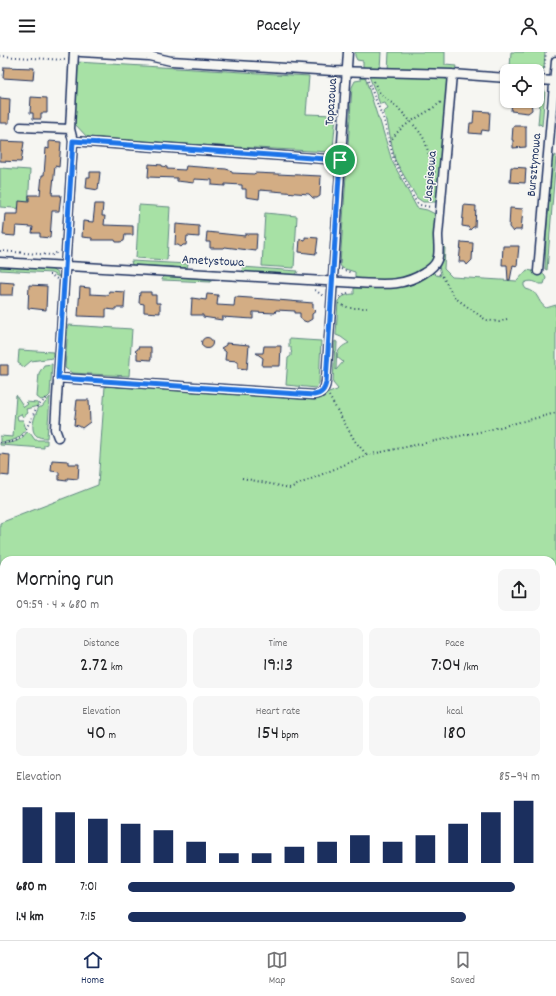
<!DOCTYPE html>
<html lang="en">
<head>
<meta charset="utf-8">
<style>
  :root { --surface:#fff; --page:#f6f6f6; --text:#202124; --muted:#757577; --line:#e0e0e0; --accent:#1b2f5e }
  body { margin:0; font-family:Dekko,sans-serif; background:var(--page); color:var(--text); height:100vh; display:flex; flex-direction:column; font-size:15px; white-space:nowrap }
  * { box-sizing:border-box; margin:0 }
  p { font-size:13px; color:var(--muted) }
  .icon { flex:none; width:22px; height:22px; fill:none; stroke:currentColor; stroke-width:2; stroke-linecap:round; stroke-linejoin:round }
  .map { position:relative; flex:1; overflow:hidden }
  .side { position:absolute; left:0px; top:504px; width:556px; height:384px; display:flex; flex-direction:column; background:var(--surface); border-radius:12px 12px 0 0; box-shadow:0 1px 3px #0004 }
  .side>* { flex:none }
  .fabs { position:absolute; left:500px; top:12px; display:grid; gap:8px }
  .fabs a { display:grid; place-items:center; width:44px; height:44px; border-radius:8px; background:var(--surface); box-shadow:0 1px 3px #0004; font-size:20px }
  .pin { position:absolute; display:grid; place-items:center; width:34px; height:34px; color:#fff; margin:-17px; border:2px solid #fff; border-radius:50%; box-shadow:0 1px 4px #0007 }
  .round { display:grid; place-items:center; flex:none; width:42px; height:42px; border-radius:8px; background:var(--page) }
  .overview { display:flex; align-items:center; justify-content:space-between; height:68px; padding:0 16px }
  h1 { font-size:22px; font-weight:600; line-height:30px }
  .figures { display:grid; grid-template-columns:repeat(3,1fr); gap:6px; height:68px; padding:4px 16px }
  .figures div { display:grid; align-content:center; border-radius:8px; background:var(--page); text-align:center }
  .figures b { font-size:20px; font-weight:600 }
  .figures small { font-size:11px; font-weight:400 }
  .figures p { font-size:11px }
  .chart { height:112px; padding:8px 16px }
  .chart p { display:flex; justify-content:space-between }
  .chart svg { width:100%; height:72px; margin-top:4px; stroke:var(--accent); stroke-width:6 }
  ul { padding:0 16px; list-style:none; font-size:13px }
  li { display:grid; grid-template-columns:64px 48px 1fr; align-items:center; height:30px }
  li i { height:10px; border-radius:5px; background:var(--accent) }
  header { display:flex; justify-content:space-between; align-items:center; height:52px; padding:0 16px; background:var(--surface); font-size:18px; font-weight:600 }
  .menu { display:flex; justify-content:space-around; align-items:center; height:56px; border-top:1px solid var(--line); background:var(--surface); font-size:11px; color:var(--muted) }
  .menu a { display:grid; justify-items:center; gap:2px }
  .menu .current { color:var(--accent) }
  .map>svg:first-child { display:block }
</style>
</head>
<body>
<header><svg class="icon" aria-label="menu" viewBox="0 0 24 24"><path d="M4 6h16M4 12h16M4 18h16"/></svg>Pacely<svg class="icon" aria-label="person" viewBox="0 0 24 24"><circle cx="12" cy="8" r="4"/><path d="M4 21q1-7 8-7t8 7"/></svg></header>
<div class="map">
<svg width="556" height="888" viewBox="0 0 556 888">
  <rect width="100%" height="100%" fill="#f6f6f2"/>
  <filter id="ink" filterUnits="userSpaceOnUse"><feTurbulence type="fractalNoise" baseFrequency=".025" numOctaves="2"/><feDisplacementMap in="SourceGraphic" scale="8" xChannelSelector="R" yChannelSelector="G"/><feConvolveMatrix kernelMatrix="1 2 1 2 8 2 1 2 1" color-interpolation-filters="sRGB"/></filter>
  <g filter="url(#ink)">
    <path fill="#a7e1a5" stroke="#618882" d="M355 0H381L380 17H363V9L357 8 355 4Z
      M389 0H445V13L456 14 455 19 388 18Z
      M511 0H545L544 17 540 20V23H537V19H515V16L510 17Z
      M77 10 309 24 306 62 336 63 333 96 330 100 144 90 87 85 74 71Z
      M369 24 441 25 446 27 449 32 438 150H423L417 146 395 108 387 69 383 60 388 57 385 51 380 52Z
      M361 25H365L378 66 380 69 392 109 417 156 427 158 437 163 433 208C419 227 389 231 367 229 363 228 359 227 355 226V220L342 216 340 213 352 35 355 29 361 28Z
      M537 31 539 32V35L542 36 545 39 542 74 540 72 538 73 540 49 537 46Z
      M556 103V105L547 218 545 217 546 185 552 106Z
      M0 116 30 118 28 157 0 155Z
      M139 153 170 155 167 208 136 206Z
      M265 161 297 164 294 216 262 214Z
      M443 195H445L444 217 452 225 517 229 527 218 543 221 546 226 544 232H539C534 229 530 228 524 231V234L526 237C540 240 536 249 546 256L556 253V525L552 527V508H4V707L0 711V471L98 433 105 334 321 346 326 342 337 338 338 337 333 331 335 289 337 290 336 318 343 310 337 305C338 297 342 294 349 291L341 285 336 283 338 249C342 244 348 242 354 242V236L400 234 432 219 436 223 440 224 441 222 439 214 441 196Z
      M131 209 188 212 187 216 132 213Z
      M0 214 51 217 57 221 59 225 51 221 0 218Z
      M242 215 298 219 296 223 243 220Z
      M163 224 210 227 211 230 162 228Z
      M68 273 132 277 129 324 72 321 65 316Z
      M289 287 321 289 319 331 316 336 286 333 288 306 291 304V301L292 300 291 299V295H289Z
      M19 298 53 300V306L31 309 24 315 18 311Z
      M52 312 50 343 47 346 41 348 37 345 39 321 44 313Z
      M16 343 24 355 28 352 26 350 38 351V354L26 357 28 361 23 365 21 362 17 364 18 368H23L26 377C20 387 12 390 0 390V384L13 385Z
      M50 345 47 386C26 387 33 367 39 355H42Z
      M27 380 30 381 35 388H47V392L44 393V396L0 393V391C12 392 20 390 27 380Z"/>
    <path fill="#d3ad84" stroke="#1b2f5e" d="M4 15 34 16 33 28 3 26Z
      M31 45 47 46V61H41V67H33V61H30Z
      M0 46 10 47 9 71H0Z
      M512 49H531L532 58 528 61 511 59Z
      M474 59 490 60 489 79 482 78 481 82 469 81 470 71H473Z
      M513 74H526V95L513 96V88H512Z
      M0 89 24 90 21 110 0 109Z
      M49 89 61 90 59 115 55 114 52 143H61L59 159H52L50 186 40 185V181H32L33 175 16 174 15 184 3 183 5 162H18L19 149 29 150V143H40L42 123H44L46 96 49 97Z
      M149 112 162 113V114L167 115V117L185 118 186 114 226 117 232 119V121L254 122 255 121 321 124 320 144 317 146H313L309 142 260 138 259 147 246 145V137H242V133L225 132V134L212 133V128L194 127V131L177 129V126L148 125Z
      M511 115 526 116 525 131 510 130Z
      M90 120H100L98 138 86 136 87 125H90Z
      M95 152H103L102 164H105L104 173 133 174V183H125L124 189 120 190H116L115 188H92V186L82 185 83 169 93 170Z
      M464 153 476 154 475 175H473L470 178 468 175 462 174Z
      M510 156 523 157 521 178H515L513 180 509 175Z
      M176 172 199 174V185L187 184 186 193H183L181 195 178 193H175Z
      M207 180 245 184V182H257L256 199 225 195 224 196H210V190H206Z
      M305 185 318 186 316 202 299 200 300 187 305 188Z
      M461 190 473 191 472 208 467 213 465 210H459Z
      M503 194H519L517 214 513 213 510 228H508L507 213H502Z
      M0 230 14 231 13 243H0Z
      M29 233 47 234 46 258 28 256Z
      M80 235 90 236V242L108 243 109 239 125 240 124 256H115V258L106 257V265L78 264Z
      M140 240H151V243H156V251H160V261L144 260V252L139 251Z
      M207 242 218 243 217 253 234 254 235 245 265 247 313 251V256L316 259 312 262V267L307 270 304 269 300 266V261H295V259L276 258 275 261 253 260V267L222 265V268L203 265V263H191L192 246 206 248Z
      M201.5 291a5.5 5.5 0 1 1 11 0a5.5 5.5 0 1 1-11 0Z
      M226 291 249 293 247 317 238 316V309L225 308 226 300 221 296 226 293Z
      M264 294H281L280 314H262L263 306 256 301H263Z
      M138 295H151V308L137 307V301L135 299 138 297Z
      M0 313H8V323H0Z
      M77 348H89L90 370 82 376 79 374 74 373Z
      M0 402 10 403 9 424 0 423Z
      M52 408 68 409V412H79L78 427 67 426V429L59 428V420L51 419Z"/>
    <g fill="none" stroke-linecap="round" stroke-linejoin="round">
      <g stroke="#1b2f5e" stroke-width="11">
        <path id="minor" d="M81 0 149 4 171 9 333 19 452 22 507 26
          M537 28 556 29
          M21 75 70 77
          M73 89 340 108
          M0 210 358 231C383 232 402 235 424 221 429 218 435 214 437 208 440 201 438 191 438 183L452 22
          M538 219 556 9
          M59 326 314 343C322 342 325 338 326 330L348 0
          M58 385 55 377 73 89 70 77 74 0"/>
      </g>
      <path stroke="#1b2f5e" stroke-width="2" stroke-dasharray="1 3" stroke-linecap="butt" d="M0 4 66 8
        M543 20 544 19 546 0
        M368 29 384 68 394 108 416 150 420 153 431 155
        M374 29C381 48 386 45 398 56 404 62 417 76 421 82 429 93 428 109 435 121
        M390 90C401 71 424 64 441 50
        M0 199 52 203 58 200
        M341 217 352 221
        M439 222 443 225 454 245 486 268 499 270 507 267
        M49 223H51L57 227
        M315 238 323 244
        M340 245 350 240
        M339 252 350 256H367
        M329 344 355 389 366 402
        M0 390C9 391 17 390 23 383L37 355 48 345
        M242 426 290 436 367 403 484 379 556 361
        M0 635 4 639
        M4 641 2 650 4 663
        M552 695 556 697
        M552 715 556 713
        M0 721 4 720
        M0 762H4
        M0 774 4 769
        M0 786 4 793
        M0 799 4 800
        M552 800H556
        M0 815H4
        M0 829 4 828
        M0 835 4 836
        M0 863 4 853
        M0 866H4
        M15 884 17 888
        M99 884 130 887 147 886V884
        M217 884 219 888
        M421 884 424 888
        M60 888 62 884
        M72 888 77 884
        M282 888 288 884
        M553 888 556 885"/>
      <use href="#minor" stroke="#f6f6f2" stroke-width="8"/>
    </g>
  </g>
  <g fill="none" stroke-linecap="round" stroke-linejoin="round" filter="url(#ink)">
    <g stroke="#fff" stroke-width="8">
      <path id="route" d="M73 89 340 108 326 330C325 338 322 342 314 343L58 326Z"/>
    </g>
    <use href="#route" stroke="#1a73e8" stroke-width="5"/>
  </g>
  <g text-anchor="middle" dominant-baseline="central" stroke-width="3" stroke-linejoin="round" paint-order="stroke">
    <g font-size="13" fill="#1b2f5e" stroke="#f6f6f2">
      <text transform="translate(332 50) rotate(-86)">Topazowa</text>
      <text transform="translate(535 113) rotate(-85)">Bursztynowa</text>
      <text transform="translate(431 124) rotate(-85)">Jaspisowa</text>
      <text transform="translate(213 210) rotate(3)">Ametystowa</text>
    </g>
  </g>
</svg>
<div class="fabs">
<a><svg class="icon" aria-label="locate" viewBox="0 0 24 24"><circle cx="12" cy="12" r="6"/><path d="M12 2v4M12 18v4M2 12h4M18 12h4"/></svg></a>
</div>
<div class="pin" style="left:340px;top:108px;background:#1e9e55"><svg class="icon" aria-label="arrive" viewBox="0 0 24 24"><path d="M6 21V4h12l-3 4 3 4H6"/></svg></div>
<section class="side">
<div class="overview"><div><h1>Morning run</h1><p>09:59 · 4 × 680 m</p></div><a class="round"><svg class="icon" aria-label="share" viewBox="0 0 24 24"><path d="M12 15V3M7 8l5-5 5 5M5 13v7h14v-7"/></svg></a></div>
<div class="figures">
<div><p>Distance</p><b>2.72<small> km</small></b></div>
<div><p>Time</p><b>19:13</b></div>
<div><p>Pace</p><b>7:04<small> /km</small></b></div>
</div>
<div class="figures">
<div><p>Elevation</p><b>40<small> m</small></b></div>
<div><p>Heart rate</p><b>154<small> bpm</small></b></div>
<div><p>kcal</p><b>180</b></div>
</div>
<div class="chart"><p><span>Elevation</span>85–94 m</p>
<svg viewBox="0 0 160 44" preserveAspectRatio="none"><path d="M5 44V10M15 44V13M25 44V17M35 44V20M45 44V24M55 44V31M65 44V38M75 44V38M85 44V34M95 44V31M105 44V27M115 44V31M125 44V27M135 44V20M145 44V13M155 44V6"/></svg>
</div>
<ul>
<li><b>680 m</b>7:01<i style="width:94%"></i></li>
<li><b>1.4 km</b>7:15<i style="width:82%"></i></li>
</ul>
</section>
</div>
<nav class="menu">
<a class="current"><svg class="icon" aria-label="home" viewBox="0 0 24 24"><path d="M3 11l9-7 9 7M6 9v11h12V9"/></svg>Home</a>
<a><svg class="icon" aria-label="map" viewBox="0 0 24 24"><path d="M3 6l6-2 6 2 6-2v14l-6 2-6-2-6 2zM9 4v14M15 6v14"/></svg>Map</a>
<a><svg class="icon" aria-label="saved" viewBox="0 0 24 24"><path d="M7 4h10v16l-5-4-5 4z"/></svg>Saved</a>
</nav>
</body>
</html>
